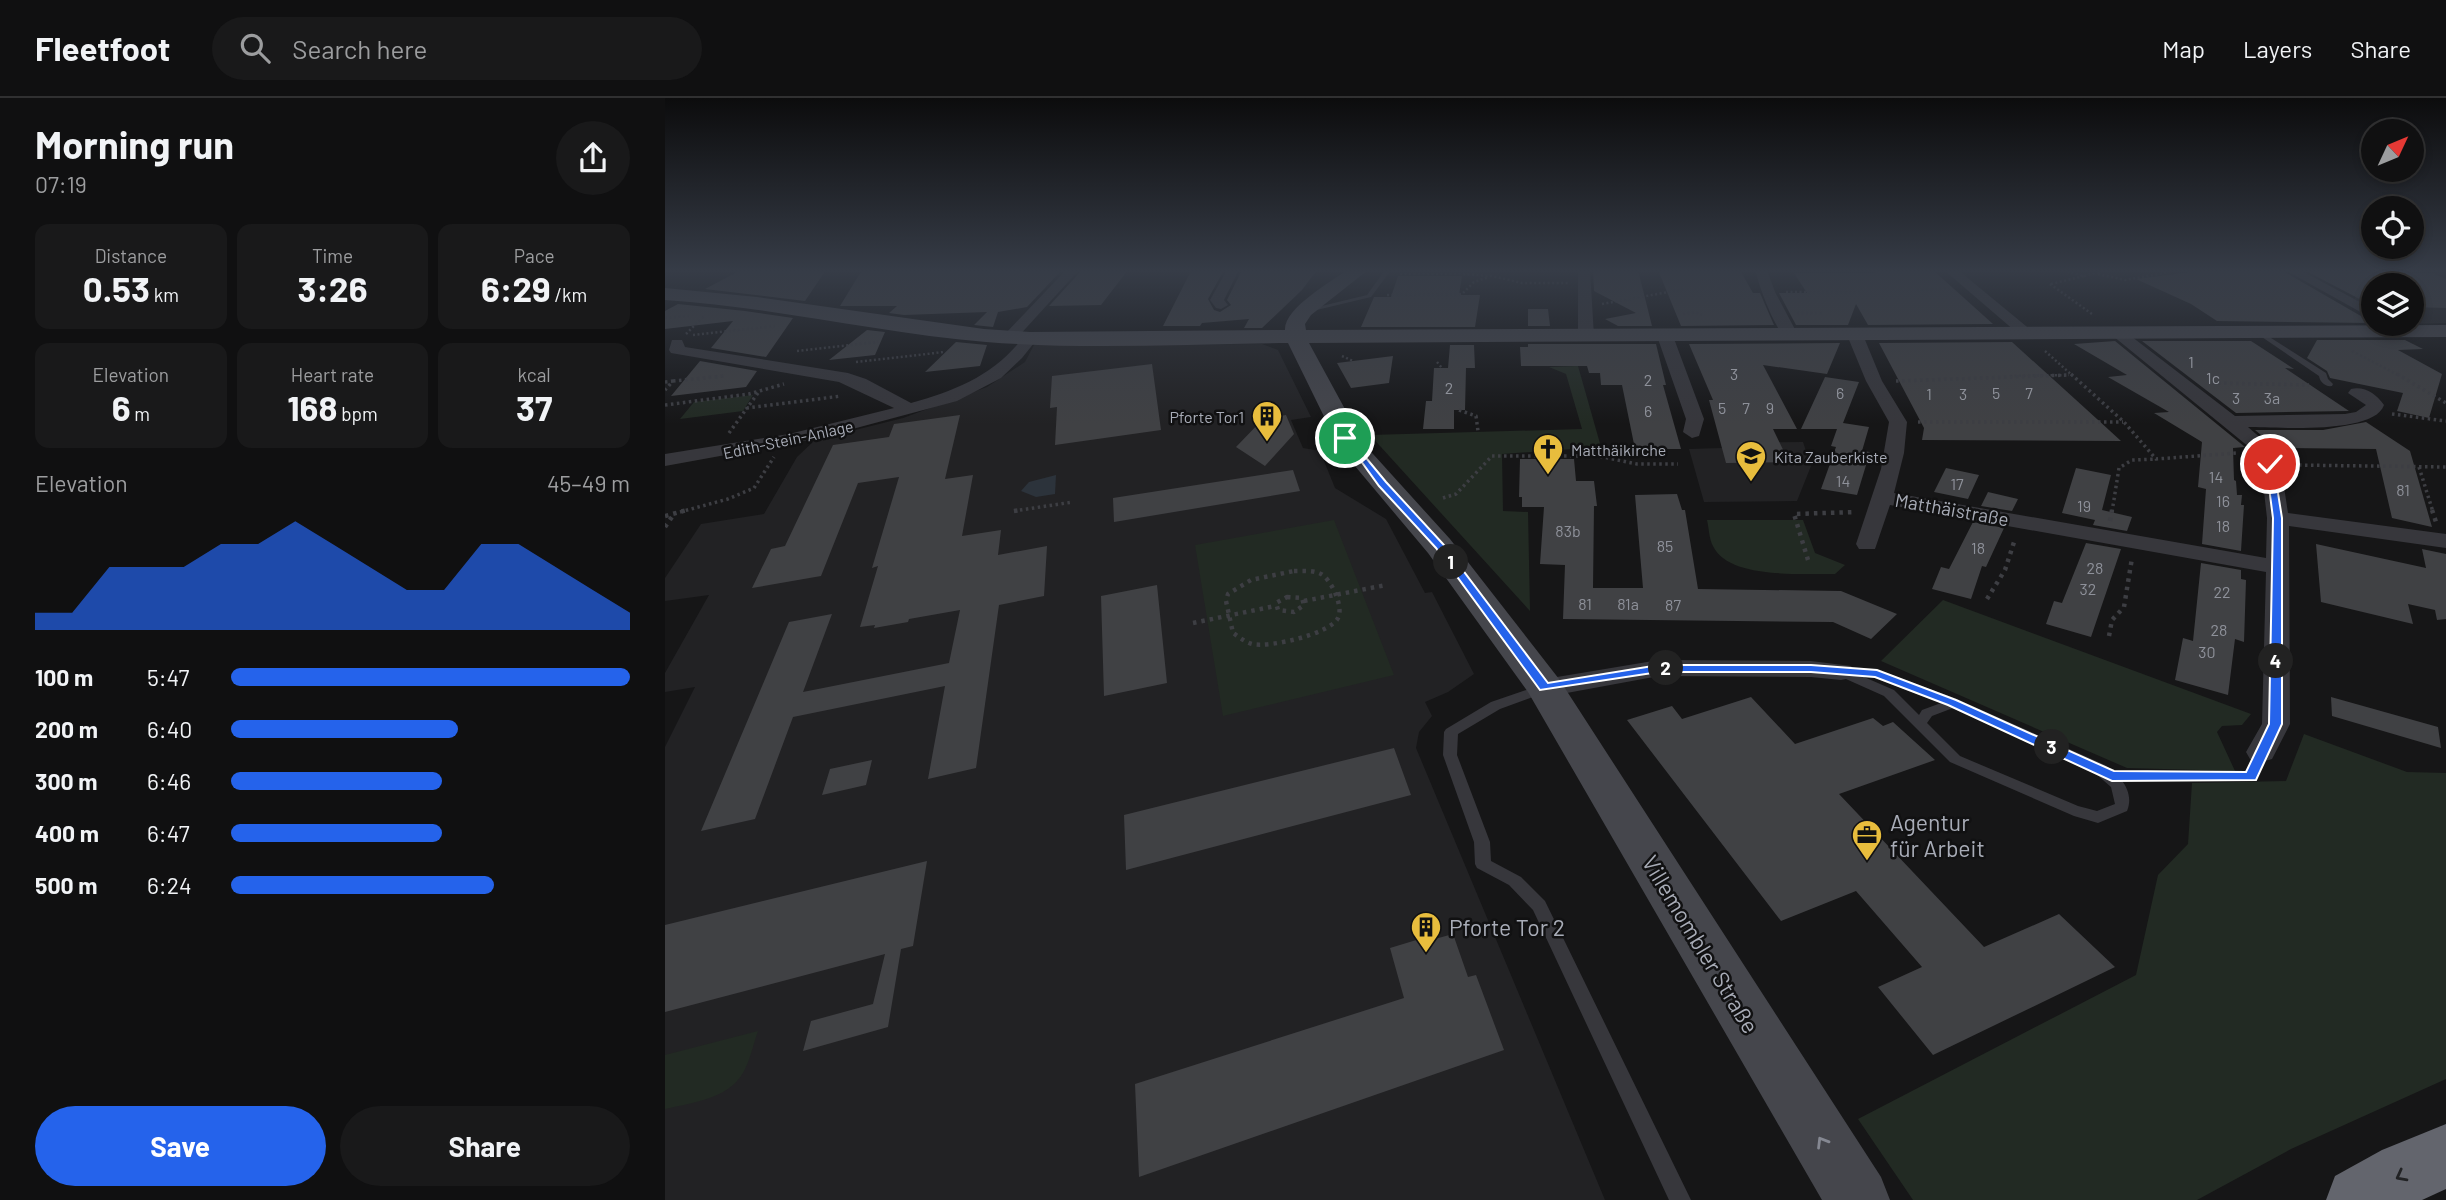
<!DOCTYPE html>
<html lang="en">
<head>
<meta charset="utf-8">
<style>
  :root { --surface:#101011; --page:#19191a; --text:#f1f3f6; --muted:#9c9d9f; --line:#303031; --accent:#2563eb }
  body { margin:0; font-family:Barlow,sans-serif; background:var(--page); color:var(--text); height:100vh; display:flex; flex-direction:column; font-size:26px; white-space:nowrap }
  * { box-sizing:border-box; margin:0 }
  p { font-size:23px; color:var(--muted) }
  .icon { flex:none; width:38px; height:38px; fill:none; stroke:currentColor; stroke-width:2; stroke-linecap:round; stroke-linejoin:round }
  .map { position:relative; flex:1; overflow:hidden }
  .drawer { display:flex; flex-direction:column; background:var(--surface); width:665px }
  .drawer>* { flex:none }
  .needle { width:46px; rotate:46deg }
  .tools { position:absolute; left:1696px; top:21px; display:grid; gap:14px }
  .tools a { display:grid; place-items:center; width:63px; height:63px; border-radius:50%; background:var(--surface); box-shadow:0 4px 10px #0003,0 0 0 2px var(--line); font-size:35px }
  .pin { position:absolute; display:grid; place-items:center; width:60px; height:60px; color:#fff; margin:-30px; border:4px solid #fff; border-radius:50%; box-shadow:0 2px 7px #0007 }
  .km { position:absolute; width:35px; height:35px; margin:-18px; border-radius:50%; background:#222; color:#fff; font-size:19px; line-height:35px; text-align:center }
  .round { display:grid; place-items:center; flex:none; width:74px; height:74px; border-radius:37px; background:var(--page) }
  .head { display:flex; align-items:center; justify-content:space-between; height:119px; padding:0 35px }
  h1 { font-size:38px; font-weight:700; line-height:52px }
  .figures { display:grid; grid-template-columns:repeat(3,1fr); gap:10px; height:119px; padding:7px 35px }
  .figures div { display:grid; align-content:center; border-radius:14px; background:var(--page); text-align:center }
  .figures b { font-size:35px; font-weight:700 }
  .figures small { font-size:19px; font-weight:400 }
  .figures p { font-size:19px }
  .chart { height:196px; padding:14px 35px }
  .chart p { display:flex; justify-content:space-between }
  .chart svg { width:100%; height:126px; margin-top:7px; fill:var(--accent); opacity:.7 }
  .button { display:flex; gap:14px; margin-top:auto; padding:14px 35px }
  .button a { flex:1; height:80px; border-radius:42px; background:var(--accent); color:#fff; font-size:28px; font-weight:700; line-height:80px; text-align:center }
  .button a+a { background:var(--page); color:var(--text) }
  ul { padding:0 35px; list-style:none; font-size:23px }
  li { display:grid; grid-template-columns:112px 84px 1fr; align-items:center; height:52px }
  li i { height:18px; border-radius:9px; background:var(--accent) }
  header { display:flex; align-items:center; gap:42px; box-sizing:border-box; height:98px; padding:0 35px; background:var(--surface); border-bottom:2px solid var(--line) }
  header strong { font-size:33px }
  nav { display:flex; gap:38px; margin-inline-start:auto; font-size:24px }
  .search { width:490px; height:63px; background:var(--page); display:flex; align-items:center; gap:18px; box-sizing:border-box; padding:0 24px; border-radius:38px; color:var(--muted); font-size:26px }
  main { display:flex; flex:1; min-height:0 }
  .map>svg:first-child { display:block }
</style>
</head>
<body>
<header>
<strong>Fleetfoot</strong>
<div class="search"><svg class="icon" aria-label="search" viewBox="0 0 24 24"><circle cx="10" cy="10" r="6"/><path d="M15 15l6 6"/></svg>Search here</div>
<nav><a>Map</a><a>Layers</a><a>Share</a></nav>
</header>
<main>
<section class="drawer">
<div class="head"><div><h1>Morning run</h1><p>07:19</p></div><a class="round"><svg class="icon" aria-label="share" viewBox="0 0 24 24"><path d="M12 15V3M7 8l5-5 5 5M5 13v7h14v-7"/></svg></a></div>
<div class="figures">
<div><p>Distance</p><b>0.53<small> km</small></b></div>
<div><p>Time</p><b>3:26</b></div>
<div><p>Pace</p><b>6:29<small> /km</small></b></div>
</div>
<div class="figures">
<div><p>Elevation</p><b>6<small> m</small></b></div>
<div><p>Heart rate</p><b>168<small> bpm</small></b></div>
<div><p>kcal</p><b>37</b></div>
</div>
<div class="chart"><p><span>Elevation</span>45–49 m</p>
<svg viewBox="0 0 160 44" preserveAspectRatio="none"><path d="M0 44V38L10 38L20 22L30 22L40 22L50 14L60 14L70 6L80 14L90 22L100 30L110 30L120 14L130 14L140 22L150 30L160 38V44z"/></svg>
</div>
<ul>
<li><b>100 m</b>5:47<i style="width:100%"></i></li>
<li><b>200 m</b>6:40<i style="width:57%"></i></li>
<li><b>300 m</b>6:46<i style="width:53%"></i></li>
<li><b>400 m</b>6:47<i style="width:53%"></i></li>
<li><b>500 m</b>6:24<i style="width:66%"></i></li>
</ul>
<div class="button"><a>Save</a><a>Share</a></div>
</section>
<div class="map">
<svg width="1781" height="1102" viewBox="0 0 1781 1102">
  <rect width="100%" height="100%" fill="#161617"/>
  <path fill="#222224" d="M1643 172 1781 174V225L1747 226 1746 187H1708V211L1689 201 1691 198Z
    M597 246 613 252 646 319 626 322 638 350 655 353 670 390 721 421 760 495 767 494 809 576 783 594 760 604 767 618 754 634 751 650 940 1102H0V649L30 589 0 594V575L44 497 0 503V480L36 426 99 416 132 359 150 342 238 320 322 289 360 264 369 247Z
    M1138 344 1146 368 1132 403 1039 404 1024 351 1057 350 1056 345Z"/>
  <path fill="#222a23" d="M913 268 936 349 837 356 838 413 863 414 865 513 705 337 917 331 901 276 884 269Z
    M88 297 78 313 15 321 29 304Z
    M669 422 729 577 558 618 530 447Z
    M1042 422H1138L1150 455 1180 467 1170 476C1139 475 1064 482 1048 448 1044 441 1044 430 1042 422Z
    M1278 502 1586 616 1577 627 1557 628 1552 634 1570 673 1462 670 1216 563Z
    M1639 636 1742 674 1781 675V981L1626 1051 1532 1102H1248L1193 1021 1471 877 1493 777 1523 746 1527 685 1621 683Z
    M93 933C88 947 85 963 78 975 63 1001 26 1005 0 1011V957Z"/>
  <path fill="#2c333b" d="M391 377 390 396 371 399 356 393 364 384Z"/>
  <path fill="#404144" d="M76 172H161L140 203 40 191Z
    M197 172H397L362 209 333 214 328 229 309 227 322 214 239 217 224 215 232 208H175Z
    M417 172H463L436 207 384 208Z
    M559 172 543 201 549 212 555 214 566 207 562 202 577 172H652L637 192 597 230H579L584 221 537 225 535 228H498L526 173Z
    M928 172H973L987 228H953L940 221 971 215 929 193Z
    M993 172H1075L1088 195H1095L1109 227 1016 228Z
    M1541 172 1618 173 1708 225 1552 223 1526 206 1471 181Z
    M1208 173H1269L1328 226 1203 227 1191 206 1183 227H1131L1114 195H1142L1129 175H1210Z
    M1643 174 1767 175 1781 181V210L1746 209V187H1732L1708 176V208Z
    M733 178H797L794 197H815L810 229H696L709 199H726Z
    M13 206 80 213 128 220 101 259 46 250 68 223 0 231V213Z
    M863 211H883L885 228H863Z
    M202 232 220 234 210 257 164 262Z
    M1652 242H1740L1758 251 1733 252 1777 276 1764 320 1732 313 1738 295 1665 280 1662 273 1642 260Z
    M1450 243 1580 349 1568 350 1569 382 1571 383 1572 397H1577L1576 407H1579L1576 453 1537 446 1541 391 1533 389 1537 344 1489 315 1504 314 1443 279 1462 277 1409 246Z
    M1477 243H1586L1629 271 1620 270 1684 313 1571 315Z
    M291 244 322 247 315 268 260 274Z
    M1347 244 1432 321 1456 343 1257 342 1259 330 1214 245Z
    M1175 245 1162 276 1098 267 1132 331H1108L1124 364 1061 365 1044 302H1048L1024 246Z
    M863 246H991L1001 287H998L1016 351H970L957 287H936L935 275H924L922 268H856L855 249H863Z
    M785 247H809L810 270H801L800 312H789V331H758L761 303H767L769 270H783Z
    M728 258 724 285 686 290 672 265Z
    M35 263 92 273 81 289 6 298Z
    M487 266 496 332 390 347 392 309 385 310 387 278Z
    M1160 279 1194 284 1178 325 1204 329 1197 353 1205 354 1192 397 1156 391 1171 349 1166 348 1172 331H1136Z
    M295 317 280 381 308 377 297 438 336 432 333 457 382 448 379 498 334 507 311 670 263 681 280 588 128 619 90 721 36 733 124 524 167 516 138 594 284 565 295 512 244 521 243 524 209 530 210 527 195 529 213 468 207 470 234 379 193 385 156 478 87 490 106 451 120 448 168 347 224 339 229 326Z
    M621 317 629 336 600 368 571 349 598 321Z
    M1701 324 1745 353 1767 429 1727 420 1711 351 1621 350 1615 345 1607 346 1590 332H1658Z
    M855 361H909L911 383H929L932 408H929L928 490H978L970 397 1012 396 1017 412H1020L1033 491 1176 493 1232 516 1206 541 1168 524 898 521 900 467 875 466 879 409H857V399H854Z
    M1281 370 1314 377 1303 401 1269 394Z
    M1411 370 1446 377 1437 412 1467 419 1462 433 1428 427 1430 422 1397 415Z
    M628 372 635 393 449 424 448 400Z
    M1323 394 1353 401 1347 413 1316 408Z
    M1308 424 1339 430 1321 469 1317 468 1306 501 1267 491 1276 469 1284 471Z
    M1421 445 1456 451 1426 539 1381 526 1389 503 1397 505Z
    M1651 446 1761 470 1757 451 1781 456V521L1772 522 1770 512 1743 506 1748 526 1656 504Z
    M1536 465 1576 472V481L1581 482 1579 544 1570 541 1563 597 1510 582 1518 540 1528 543Z
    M492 487 502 585 439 598 436 498Z
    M1086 599 1130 646 1208 620 1218 628 1228 624 1270 662 1174 696 1319 849 1394 816 1450 869 1268 957 1213 889 1257 869 1191 793 1116 823 962 622 1007 608 1017 621Z
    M1666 599 1773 629 1776 650 1667 618Z
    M729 650 746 697 461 772 459 717Z
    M207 662 201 687 157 697 165 671Z
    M262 763 248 848 236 851 223 929 138 953 146 923 208 906 220 856 0 914V827Z
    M788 836 803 879 811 877 839 952 474 1079 470 986 739 900 725 850 758 840 759 844Z"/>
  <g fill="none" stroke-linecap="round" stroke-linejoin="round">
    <path stroke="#3d3e43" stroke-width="2.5" stroke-dasharray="2 2.5" stroke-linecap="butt" d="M1115 173H1187
      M735 176H797L827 178 857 185H904
      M1433 176 1460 182 1517 172
      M1419 178 1441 172
      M1385 186 1427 216
      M1386 186 1419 178 1396 172
      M1252 192 1284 190
      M1121 194H1195
      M722 197 797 196 809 184 824 179
      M937 206 1020 191
      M1132 215H1159
      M1018 216 1030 214 1037 217
      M0 220 24 218
      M21 236 40 217
      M28 237 110 228
      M132 253 213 244
      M1380 253 1408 278
      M1687 253 1735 278
      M677 258 688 263
      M191 264 279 254
      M772 264 777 270
      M1345 278 1404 277"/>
    <path stroke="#3d3e43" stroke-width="3.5" stroke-dasharray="2.5 3.5" stroke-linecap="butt" d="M1406 276 1459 324 1491 361 1572 355
      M1732 276 1781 305
      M8 283 59 278
      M1231 283 1404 277
      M0 284 8 283 0 292
      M1547 285 1644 287
      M93 295 82 310 176 298
      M0 307 84 296 119 286
      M794 312 811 318 813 333
      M1727 316 1781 323
      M1253 324H1458
      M64 335 82 310
      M1628 367 1781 369
      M1754 369 1768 414
      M778 400 791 396 827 358H933L972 366H1013
      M349 413 408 404
      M15 414 63 401 89 390 109 359
      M1447 414 1454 370 1467 362 1491 361"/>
    <path stroke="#3d3e43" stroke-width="4.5" stroke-dasharray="3.5 5" stroke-linecap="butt" d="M1767 412 1771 424
      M349 413 355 412
      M0 418 22 412
      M1445 423 1447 412
      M0 429 9 416
      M1143 462 1129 416 1191 414
      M629 473C638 473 648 472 656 476 666 481 679 509 673 520 665 536 604 550 587 546 580 544 574 539 568 535L561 503 563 496 586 482Z
      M622 499 637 500 639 507 629 514 613 512 611 505Z
      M1322 501 1340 472 1350 441
      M639 503 721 487
      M528 525 610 508
      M1444 538 1447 522 1459 509 1467 460"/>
    <path stroke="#3d3e43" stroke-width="5" stroke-dasharray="4.5 6" stroke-linecap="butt" d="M1466 678H1586L1587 674"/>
    <path fill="#37373c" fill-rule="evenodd" d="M720 172H726L706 199 639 215 636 213 702 197Z
      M1591 233H1595L1661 275 1663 281 1668 286 1667 288C1660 289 1655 284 1654 278L1591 235Z
      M1176 570 1216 573 1292 601 1440 667C1455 677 1470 694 1462 713L1433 725 1409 718 1285 664 1219 598 1172 577 1170 574ZM1199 579 1210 580 1276 605 1257 612 1254 617 1229 592ZM1288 610 1430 675 1446 689 1450 706 1432 713 1413 708 1295 658 1262 625 1267 618Z
      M879 586 884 587 885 590 884 593 835 611 793 636 792 657 825 744 826 763 856 779 880 803 1026 1102H1004L868 812 844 787 812 770 810 766 809 744 778 657 779 634 781 631 826 604Z"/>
    <path fill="#37373c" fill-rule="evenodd" d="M401 172H414L350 242H340L337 239 340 236Z
      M562 172H574L559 202 563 207 556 211 551 210 545 202Z
      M913 172H925L929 238 921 243 913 238Z
      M1090 172H1102L1110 194 1133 237 1130 240 1125 242C1111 238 1094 187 1090 172Z
      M1279 172H1293L1367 233 1370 236 1367 239H1357Z
      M1620 172H1635L1708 211V221Z
      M1453 230 1458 232 1570 318 1680 316 1691 314 1701 307 1683 295 1686 291C1700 288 1711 296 1719 307 1709 337 1611 329 1583 329L1614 356 1623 415 1781 436V450L1624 428 1625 626 1607 661 1596 664 1585 661 1581 654 1597 626 1601 474 1225 407 1210 451H1194L1191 446 1216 371 1224 324 1201 283 1182 237 1190 232 1198 237 1217 283 1242 324 1239 355 1229 395 1601 460 1602 420 1595 358 1448 238 1445 235Z
      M1000 233 1008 238 1039 321 1034 338 1027 340 1018 334 1021 321 992 238Z
      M365 235 373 240 357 260 336 280 292 303 154 340 0 368V356L124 336 229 310 174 284 6 255 4 252 7 242H17L20 249 183 275 201 281 246 305C292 292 330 277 360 237Z
      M994 562 1146 563 1186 568 1190 574 1186 580 1176 582 1146 579 994 578 880 599 870 596 866 590 870 584 880 581Z"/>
    <path fill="#45464c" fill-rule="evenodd" d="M682 172H703L646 217 640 226 641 232 1781 227V239L644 245 699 346 785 441 894 581 1216 1079 1225 1102H1157L863 594 763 455 674 349 623 245C523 246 421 252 321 244 213 235 108 209 0 202V190L92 199 319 231 365 234 620 232C619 210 666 184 682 172Z"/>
    <path fill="#63656d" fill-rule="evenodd" d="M1781 1026V1091L1757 1102H1661L1670 1078 1717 1052Z"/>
  </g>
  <defs><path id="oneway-chevron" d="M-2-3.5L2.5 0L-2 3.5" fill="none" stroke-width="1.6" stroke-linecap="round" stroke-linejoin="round" transform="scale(1.75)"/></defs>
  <use stroke="#858892" href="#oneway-chevron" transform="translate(1157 1044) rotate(-121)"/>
  <use stroke="#212224" href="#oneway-chevron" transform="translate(1736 1078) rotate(152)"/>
  <linearGradient id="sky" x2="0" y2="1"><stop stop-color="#0c0c0d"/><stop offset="0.53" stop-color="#363c47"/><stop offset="1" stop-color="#363c47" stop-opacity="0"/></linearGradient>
  <rect width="1781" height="326" fill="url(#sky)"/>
  <path fill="#2563eb" stroke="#fff" stroke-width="2" d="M678 338H683L721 384 778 446 883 585 994 567H1146L1212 572 1291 602 1449 673 1581 674 1604 626 1608 420 1601 366 1608 364 1617 420V626L1591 682 1447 683 1283 607 1210 579 1146 574H994L875 592 771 450 714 388Z"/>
  <defs>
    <g id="building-pin" transform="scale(1.575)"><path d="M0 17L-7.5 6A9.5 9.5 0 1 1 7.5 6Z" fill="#e8bd3d" stroke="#111112"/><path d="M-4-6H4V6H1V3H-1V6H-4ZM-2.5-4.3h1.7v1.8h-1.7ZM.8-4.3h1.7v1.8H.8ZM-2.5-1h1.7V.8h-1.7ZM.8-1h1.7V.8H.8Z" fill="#111"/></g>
    <g id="church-pin" transform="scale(1.575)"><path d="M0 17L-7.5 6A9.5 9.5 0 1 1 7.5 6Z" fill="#e8bd3d" stroke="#111112"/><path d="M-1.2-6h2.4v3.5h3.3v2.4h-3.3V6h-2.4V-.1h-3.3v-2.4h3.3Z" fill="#111"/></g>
    <g id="school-pin" transform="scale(1.575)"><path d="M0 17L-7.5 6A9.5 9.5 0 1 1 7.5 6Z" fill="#e8bd3d" stroke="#111112"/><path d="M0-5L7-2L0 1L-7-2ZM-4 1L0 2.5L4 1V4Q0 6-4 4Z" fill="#111"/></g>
    <g id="office-pin" transform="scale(1.575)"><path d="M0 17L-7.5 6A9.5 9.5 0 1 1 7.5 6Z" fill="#e8bd3d" stroke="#111112"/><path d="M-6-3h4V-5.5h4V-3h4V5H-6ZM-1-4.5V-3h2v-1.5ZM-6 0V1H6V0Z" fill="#111"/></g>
  </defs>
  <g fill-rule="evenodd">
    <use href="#building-pin" x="602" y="318"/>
    <use href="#church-pin" x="883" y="351"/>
    <use href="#school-pin" x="1086" y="358"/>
    <use href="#office-pin" x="1202" y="737"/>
    <use href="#building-pin" x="761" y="829"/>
  </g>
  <g text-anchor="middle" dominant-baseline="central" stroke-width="5" stroke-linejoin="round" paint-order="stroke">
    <g font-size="16" fill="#8e919a">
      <text x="1526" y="263">1</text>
      <text x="1069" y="275">3</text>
      <text x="1548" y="279">1c</text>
      <text x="983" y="281">2</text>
      <text x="784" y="289">2</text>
      <text x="1175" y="294">6</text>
      <text x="1331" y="294">5</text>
      <text x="1364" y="294">7</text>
      <text x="1264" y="295">1</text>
      <text x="1298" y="295">3</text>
      <text x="1571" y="299">3</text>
      <text x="1607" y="299">3a</text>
      <text x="1057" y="309">5</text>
      <text x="1081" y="309">7</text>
      <text x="1105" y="309">9</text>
      <text x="983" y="312">6</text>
      <text x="1551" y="378">14</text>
      <text x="1178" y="382">14</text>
      <text x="1292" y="385">17</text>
      <text x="1738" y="391">81</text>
      <text x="1558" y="402">16</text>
      <text x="1419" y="407">19</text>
      <text x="1558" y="427">18</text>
      <text x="903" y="432">83b</text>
      <text x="1000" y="447">85</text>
      <text x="1313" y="449">18</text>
      <text x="1430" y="469">28</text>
      <text x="1423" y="490">32</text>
      <text x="1557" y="493">22</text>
      <text x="920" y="505">81</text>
      <text x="963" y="505">81a</text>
      <text x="1008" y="506">87</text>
      <text x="1554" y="531">28</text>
      <text x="1542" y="553">30</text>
    </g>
    <g font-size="16" fill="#a8acb7" stroke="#111112" text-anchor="start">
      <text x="579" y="318" text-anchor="end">Pforte Tor1</text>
      <text x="906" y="351">Matthäikirche</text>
      <text x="1109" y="358">Kita Zauberkiste</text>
    </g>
    <g font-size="16" fill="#a8acb7" stroke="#111112">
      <text transform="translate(123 341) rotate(-12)">Edith-Stein-Anlage</text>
    </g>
    <g font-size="19" fill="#a8acb7" stroke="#111112">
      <text transform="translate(1287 411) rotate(10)">Matthäistraße</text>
    </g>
    <g font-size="23" fill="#a8acb7" stroke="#111112" text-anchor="start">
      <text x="1225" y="724">Agentur<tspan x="1225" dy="26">für Arbeit</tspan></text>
      <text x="784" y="829">Pforte Tor 2</text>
    </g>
    <g font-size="23" fill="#a8acb7" stroke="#111112">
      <text transform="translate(1036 846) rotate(59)">Villemombler Straße</text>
    </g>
  </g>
</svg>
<div class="tools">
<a><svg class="needle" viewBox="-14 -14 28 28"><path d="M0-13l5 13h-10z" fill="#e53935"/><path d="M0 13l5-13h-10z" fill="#9c9d9f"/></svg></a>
<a><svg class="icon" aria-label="locate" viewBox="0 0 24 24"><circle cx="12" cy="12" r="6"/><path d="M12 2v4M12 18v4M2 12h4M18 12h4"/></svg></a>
<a><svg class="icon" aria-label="layers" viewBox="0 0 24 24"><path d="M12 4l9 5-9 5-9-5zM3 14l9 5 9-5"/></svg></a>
</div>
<div class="pin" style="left:680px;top:340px;background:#1e9e55"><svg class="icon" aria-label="arrive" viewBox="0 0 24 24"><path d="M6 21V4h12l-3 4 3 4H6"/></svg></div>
<div class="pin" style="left:1605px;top:366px;background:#d93025"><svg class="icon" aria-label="check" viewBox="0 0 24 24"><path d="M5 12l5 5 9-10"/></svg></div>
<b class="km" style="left:786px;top:464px">1</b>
<b class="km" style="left:1001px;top:570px">2</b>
<b class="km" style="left:1387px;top:649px">3</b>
<b class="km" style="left:1611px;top:563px">4</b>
</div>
</main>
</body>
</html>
